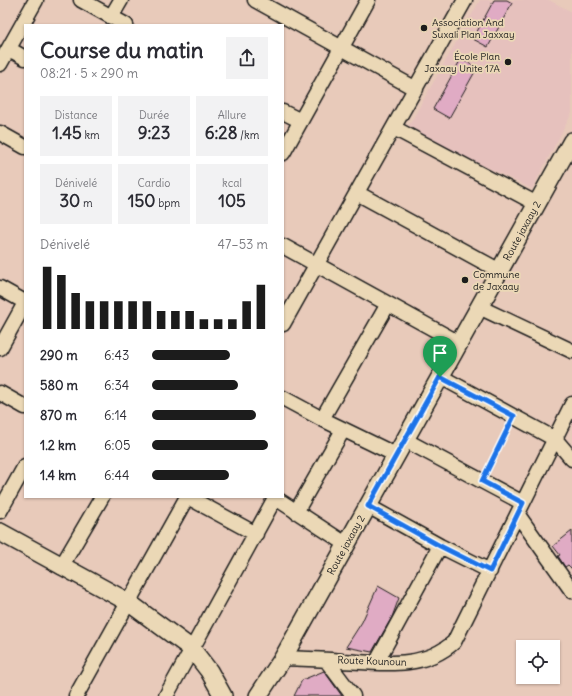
<!DOCTYPE html>
<html lang="fr">
<head>
<meta charset="utf-8">
<style>
  :root { --surface:#fff; --page:#f2f2f3; --text:#2b2b33; --muted:#7c7c81; --accent:#1c1c1c }
  body { margin:0; font-family:Delius,sans-serif; background:var(--page); color:var(--text); height:100vh; display:flex; flex-direction:column; font-size:15px; white-space:nowrap }
  * { box-sizing:border-box; margin:0 }
  p { font-size:13px; color:var(--muted) }
  .icon { flex:none; width:22px; height:22px; fill:none; stroke:currentColor; stroke-width:2; stroke-linecap:round; stroke-linejoin:round }
  .map { position:relative; flex:1; overflow:hidden }
  .side { position:absolute; left:24px; top:24px; width:260px; height:474px; display:flex; flex-direction:column; background:var(--surface); border-radius:0px; box-shadow:0 1px 3px #0004 }
  .side>* { flex:none }
  .controls { position:absolute; left:516px; top:640px; display:grid; gap:8px }
  .controls a { display:grid; place-items:center; width:44px; height:44px; border-radius:0px; background:var(--surface); box-shadow:0 1px 3px #0004; font-size:20px }
  .pin { position:absolute; display:grid; place-items:center; width:34px; height:34px; color:#fff; margin:-41px -17px; border-radius:50% 50% 50% 0; rotate:-45deg; box-shadow:0 0 4px #0007 }
  .pin .icon { rotate:45deg }
  .round { display:grid; place-items:center; flex:none; width:42px; height:42px; border-radius:0px; background:var(--page) }
  .overview { display:flex; align-items:center; justify-content:space-between; height:68px; padding:0 16px }
  h1 { font-size:22px; font-weight:800; line-height:30px }
  .metrics { display:grid; grid-template-columns:repeat(3,1fr); gap:6px; height:68px; padding:4px 16px }
  .metrics div { display:grid; align-content:center; border-radius:0px; background:var(--page); text-align:center }
  .metrics b { font-size:17px; font-weight:800 }
  .metrics small { font-size:11px; font-weight:400 }
  .metrics p { font-size:11px }
  .chart { height:112px; padding:8px 16px }
  .chart p { display:flex; justify-content:space-between }
  .chart svg { width:100%; height:72px; margin-top:4px; stroke:var(--accent); stroke-width:6 }
  ul { padding:0 16px; list-style:none; font-size:13px }
  li { display:grid; grid-template-columns:64px 48px 1fr; align-items:center; height:30px }
  li i { height:10px; border-radius:5px; background:var(--accent) }
  .map>svg:first-child { display:block }
</style>
</head>
<body>
<div class="map">
<svg width="572" height="696" viewBox="0 0 572 696">
  <rect width="100%" height="100%" fill="#e8caba"/>
  <filter id="ink" filterUnits="userSpaceOnUse"><feTurbulence type="fractalNoise" baseFrequency=".025" numOctaves="2"/><feDisplacementMap in="SourceGraphic" scale="8" xChannelSelector="R" yChannelSelector="G"/><feConvolveMatrix kernelMatrix="1 2 1 2 8 2 1 2 1" color-interpolation-filters="sRGB"/></filter>
  <g filter="url(#ink)">
    <path fill="#e6c1bd" d="M480 0H549L572 12V113L532 189 407 129Z"/>
    <path fill="#e0abc4" stroke="#1c1c1c" d="M494 0H507L512 3 488 47 473 39Z
      M461 59 477 68 449 118 433 109Z
      M572 531V569L568 565 565 567 558 556 560 555 553 546Z
      M378 586 399 598 392 617 372 652 346 647 362 622Z
      M324 671 342 696H294L302 680Z"/>
    <g fill="none" stroke-linecap="round" stroke-linejoin="round">
      <g stroke="#1c1c1c" stroke-width="17">
        <path id="minor" d="M81 0 126 25
          M255 0 416 89
          M111 17 121 0
          M9 49 25 58
          M0 64 36 0
          M283 112 301 121
          M394 128 537 204
          M0 133 25 147
          M283 153 368 0
          M357 193 500 271
          M283 246 459 343
          M0 288 25 302
          M479 307 572 351
          M283 324 465 0
          M0 348 25 303
          M441 377 555 439 572 459
          M0 393 25 407
          M283 398 322 419 396 455
          M322 419 388 304
          M405 440 523 503
          M188 497 256 534
          M274 497 346 544
          M368 506 440 546 490 571
          M0 511 25 466
          M296 512 343 430
          M518 515 572 591
          M61 567 102 497
          M283 658C303 659 323 659 342 661 381 663 423 670 454 642L572 404
          M326 660 353 696
          M376 663 440 546
          M76 696 187 497
          M166 696 275 498"/>
      </g>
      <g stroke="#1c1c1c" stroke-width="20">
        <path id="tertiary" d="M0 532 128 602 192 649 209 671 223 696
          M258 696 283 658 572 141"/>
      </g>
      <path stroke="#1c1c1c" stroke-width="2.5" stroke-dasharray="3 3" stroke-linecap="butt" d="M487 470 509 428"/>
      <use href="#minor" stroke="#ebd8b6" stroke-width="14"/>
      <use href="#tertiary" stroke="#ebd8b6" stroke-width="17"/>
    </g>
  </g>
  <g fill="none" stroke-linecap="round" stroke-linejoin="round" filter="url(#ink)">
    <g stroke="#fff" stroke-width="8">
      <path id="route" d="M440 377 514 416 482 481 523 503 490 571 440 546 368 506Z"/>
    </g>
    <use href="#route" stroke="#1a73e8" stroke-width="5"/>
  </g>
  <g fill="#1c1c1c" stroke="#ebd8b6" stroke-width="1.5">
    <circle cx="424" cy="28" r="4"/>
    <circle cx="508" cy="62" r="4"/>
    <circle cx="465" cy="280" r="4"/>
  </g>
  <g text-anchor="middle" dominant-baseline="central" stroke-width="3.5" stroke-linejoin="round" paint-order="stroke">
    <g font-size="10" fill="#1c1c1c" stroke="#ebd8b6" text-anchor="start">
      <text x="432" y="22">Association And<tspan x="432" dy="12">Suxali Plan Jaxxay</tspan></text>
      <text x="500" y="56" text-anchor="end">École Plan<tspan x="500" dy="12">Jaxaay Unite 17A</tspan></text>
      <text x="473" y="274">Commune<tspan x="473" dy="12">de Jaxaay</tspan></text>
    </g>
    <g font-size="10" fill="#1c1c1c" stroke="#ebd8b6">
      <text transform="translate(522 231) rotate(-61)">Route jaxaay 2</text>
      <text transform="translate(346 545) rotate(-61)">Route jaxaay 2</text>
      <text transform="translate(372 661) rotate(2)">Route Kounoun</text>
    </g>
  </g>
</svg>
<div class="controls">
<a><svg class="icon" aria-label="locate" viewBox="0 0 24 24"><circle cx="12" cy="12" r="6"/><path d="M12 2v4M12 18v4M2 12h4M18 12h4"/></svg></a>
</div>
<div class="pin" style="left:440px;top:377px;background:#1e9e55"><svg class="icon" aria-label="arrive" viewBox="0 0 24 24"><path d="M6 21V4h12l-3 4 3 4H6"/></svg></div>
<section class="side">
<div class="overview"><div><h1>Course du matin</h1><p>08:21 · 5 × 290 m</p></div><a class="round"><svg class="icon" aria-label="share" viewBox="0 0 24 24"><path d="M12 15V3M7 8l5-5 5 5M5 13v7h14v-7"/></svg></a></div>
<div class="metrics">
<div><p>Distance</p><b>1.45<small> km</small></b></div>
<div><p>Durée</p><b>9:23</b></div>
<div><p>Allure</p><b>6:28<small> /km</small></b></div>
</div>
<div class="metrics">
<div><p>Dénivelé</p><b>30<small> m</small></b></div>
<div><p>Cardio</p><b>150<small> bpm</small></b></div>
<div><p>kcal</p><b>105</b></div>
</div>
<div class="chart"><p><span>Dénivelé</span>47–53 m</p>
<svg viewBox="0 0 160 44" preserveAspectRatio="none"><path d="M5 44V6M15 44V11M25 44V22M35 44V27M45 44V27M55 44V27M65 44V27M75 44V27M85 44V33M95 44V33M105 44V33M115 44V38M125 44V38M135 44V38M145 44V27M155 44V17"/></svg>
</div>
<ul>
<li><b>290 m</b>6:43<i style="width:67%"></i></li>
<li><b>580 m</b>6:34<i style="width:74%"></i></li>
<li><b>870 m</b>6:14<i style="width:90%"></i></li>
<li><b>1.2 km</b>6:05<i style="width:100%"></i></li>
<li><b>1.4 km</b>6:44<i style="width:66%"></i></li>
</ul>
</section>
</div>
</body>
</html>
